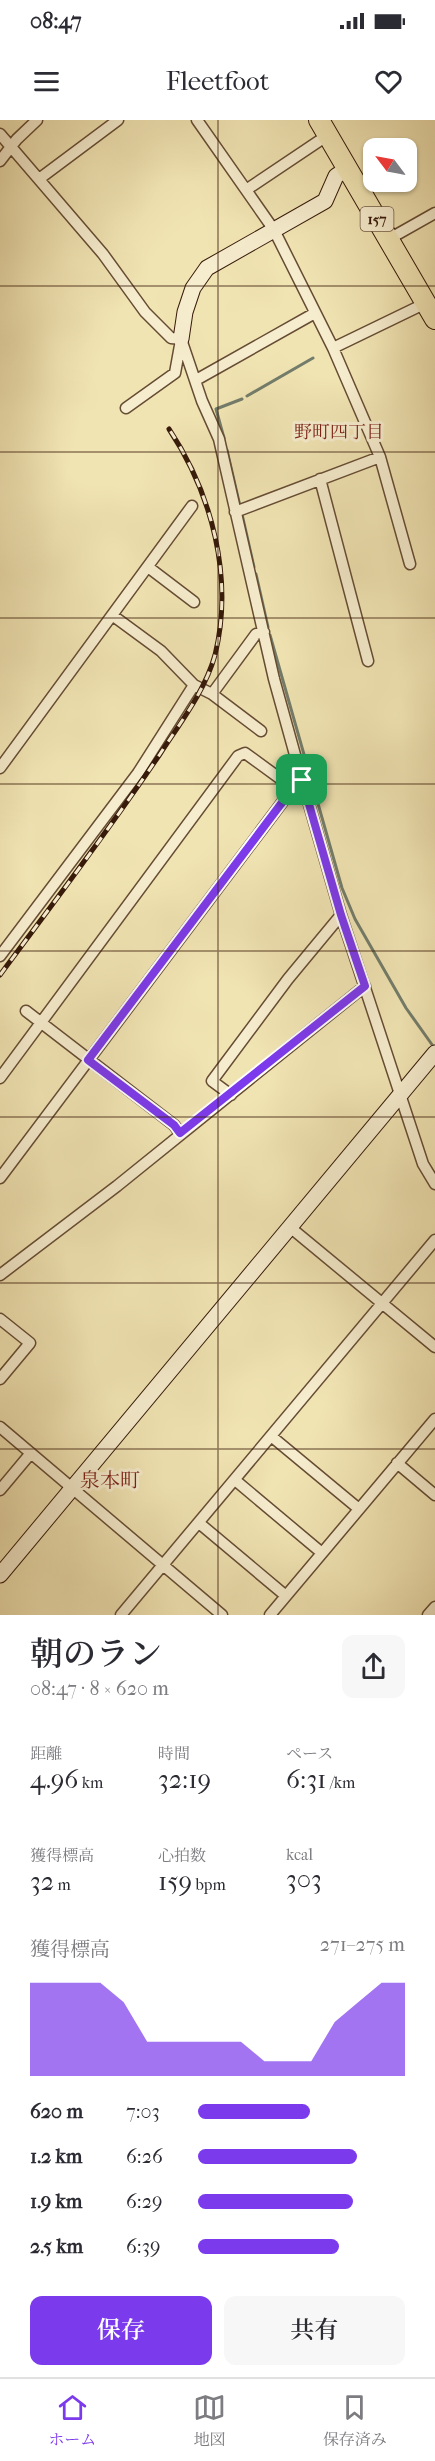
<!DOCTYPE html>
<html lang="ja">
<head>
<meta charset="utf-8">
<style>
  :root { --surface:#fff; --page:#f7f7f7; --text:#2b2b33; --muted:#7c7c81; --line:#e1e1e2; --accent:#7c3aed }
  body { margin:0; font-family:"IM FELL French Canon","Noto Serif JP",serif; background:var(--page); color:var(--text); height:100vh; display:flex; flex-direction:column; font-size:22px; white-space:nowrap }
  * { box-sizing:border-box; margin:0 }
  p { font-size:20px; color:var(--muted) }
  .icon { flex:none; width:33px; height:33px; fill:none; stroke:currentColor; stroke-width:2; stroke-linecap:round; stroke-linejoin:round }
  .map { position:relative; height:1495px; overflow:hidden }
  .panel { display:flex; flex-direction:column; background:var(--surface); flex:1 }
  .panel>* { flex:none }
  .needle { width:39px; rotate:302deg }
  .buttons { position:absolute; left:363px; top:18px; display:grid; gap:12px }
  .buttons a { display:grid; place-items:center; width:54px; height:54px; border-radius:12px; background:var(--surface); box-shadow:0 2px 4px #0004; font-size:30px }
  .pin { position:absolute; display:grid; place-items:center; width:51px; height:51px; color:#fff; margin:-26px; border-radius:12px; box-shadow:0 3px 9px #0006 }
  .round { display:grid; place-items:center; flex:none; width:63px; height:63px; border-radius:12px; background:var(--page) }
  .head { display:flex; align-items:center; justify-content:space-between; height:102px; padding:0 30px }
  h1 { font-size:33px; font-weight:600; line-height:45px }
  .metrics { display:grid; grid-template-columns:repeat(3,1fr); gap:9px; height:102px; padding:6px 30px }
  .metrics div { display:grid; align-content:center }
  .metrics b { font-size:26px; font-weight:600 }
  .metrics small { font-size:16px; font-weight:400 }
  .metrics p { font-size:16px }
  .chart { height:168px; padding:12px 30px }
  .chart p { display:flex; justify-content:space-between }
  .chart svg { width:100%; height:108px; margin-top:6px; fill:var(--accent); opacity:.7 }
  .button { display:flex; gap:12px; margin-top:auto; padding:12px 30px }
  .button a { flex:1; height:69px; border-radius:12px; background:var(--accent); color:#fff; font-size:24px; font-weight:600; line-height:69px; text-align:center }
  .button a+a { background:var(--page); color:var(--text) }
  ul { padding:0 30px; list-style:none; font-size:20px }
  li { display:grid; grid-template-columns:96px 72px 1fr; align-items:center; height:45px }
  li i { height:15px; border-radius:8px; background:var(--accent) }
  .status { display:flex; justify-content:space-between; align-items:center; height:42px; padding:0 30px; background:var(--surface); direction:ltr }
  .status svg { height:16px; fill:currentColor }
  header { display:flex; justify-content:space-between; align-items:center; height:78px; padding:0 30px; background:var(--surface); font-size:27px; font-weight:600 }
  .tab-bar { display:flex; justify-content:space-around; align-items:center; height:84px; border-top:2px solid var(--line); background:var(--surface); font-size:16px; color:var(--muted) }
  .tab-bar a { display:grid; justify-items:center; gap:3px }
  .tab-bar .current { color:var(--accent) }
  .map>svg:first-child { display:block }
</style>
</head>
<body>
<div class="status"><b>08:47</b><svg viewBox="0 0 49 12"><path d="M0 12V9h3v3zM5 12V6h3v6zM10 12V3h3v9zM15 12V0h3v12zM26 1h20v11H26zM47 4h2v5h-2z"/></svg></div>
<header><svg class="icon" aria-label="menu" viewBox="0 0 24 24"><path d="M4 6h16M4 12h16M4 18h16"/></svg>Fleetfoot<svg class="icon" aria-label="heart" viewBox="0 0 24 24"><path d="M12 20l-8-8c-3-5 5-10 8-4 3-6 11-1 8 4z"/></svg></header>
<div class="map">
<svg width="435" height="1495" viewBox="0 0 435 1495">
  <rect width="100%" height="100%" fill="#f1e4b3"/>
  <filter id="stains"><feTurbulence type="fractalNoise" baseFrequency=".00333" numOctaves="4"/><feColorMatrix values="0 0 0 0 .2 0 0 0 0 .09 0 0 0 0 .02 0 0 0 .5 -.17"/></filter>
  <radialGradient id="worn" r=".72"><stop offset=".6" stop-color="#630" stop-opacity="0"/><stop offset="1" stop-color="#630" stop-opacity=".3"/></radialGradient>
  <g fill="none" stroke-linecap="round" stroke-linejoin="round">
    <path stroke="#737d6b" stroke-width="3" d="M247 276 313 238
      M224 318 216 289 242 279
      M227 330 240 386
      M242 394 254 447
      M256 454 268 507
      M270 515 342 768 355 799 406 888 433 926"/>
    <g stroke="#664c34" stroke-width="13">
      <path id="street" d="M197 0 274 110 333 228 380 337 410 444
        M0 14 103 134 145 192 171 218 181 219
        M0 41 17 19 37 0
        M39 59 118 0
        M246 70 328 15
        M389 119 435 93
        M181 219 202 281 219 319 274 559 302 660 341 795 423 1044 435 1064
        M333 228 426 183
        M196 260 315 193
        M126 288 175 253 181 220
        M320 359 368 541
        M235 392 380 337
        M148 447 194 482
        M112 495 161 531 194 565
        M212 574 261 611
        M0 648 192 386
        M0 836 138 653 194 565 212 574 256 514 264 512
        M26 891 174 1005 180 1013
        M0 958 238 636 245 633 293 668
        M231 975 212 961 288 859 341 795
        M0 1058 293 668 302 660
        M291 1108 435 1227
        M0 1155 117 1066 365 866
        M0 1199 30 1223 0 1259
        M0 1307 222 1495
        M271 1316 359 1389
        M397 1343 435 1375
        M235 1360 322 1433
        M0 1370 31 1333
        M199 1403 286 1476
        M121 1495 435 1120
        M270 1495 435 1299
        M428 1495 435 1487"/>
    </g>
    <g stroke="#371a0a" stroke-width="17">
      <path id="secondary" d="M181 219 185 192 193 168 207 148 325 81 336 56 347 49
        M0 1455 435 933"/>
    </g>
    <g stroke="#371a0a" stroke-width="22">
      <path id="highway" d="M319 0 435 199"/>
    </g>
    <use href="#street" stroke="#f6edce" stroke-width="10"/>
    <use href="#secondary" stroke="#f6edce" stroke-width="15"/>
    <use href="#highway" stroke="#f1e4b3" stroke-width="20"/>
    <g stroke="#371a0a" stroke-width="5">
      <path id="rail" d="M0 855C54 782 109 710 160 634 180 603 205 571 215 535 234 458 212 374 169 309"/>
    </g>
    <use href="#rail" stroke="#f6edce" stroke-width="3" stroke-dasharray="9" stroke-linecap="butt"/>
  </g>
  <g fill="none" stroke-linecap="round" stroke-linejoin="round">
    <g stroke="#fff" stroke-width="12">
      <path id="route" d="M302 660 341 795 365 866 180 1013 174 1005 88 940 293 668Z"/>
    </g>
    <use href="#route" stroke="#7c3aed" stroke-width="8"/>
  </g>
  <path fill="none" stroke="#371a0a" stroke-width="1.5" stroke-opacity="0.55" d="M218 0V1495M0 166H435M0 332H435M0 498H435M0 664H435M0 831H435M0 997H435M0 1163H435M0 1329H435"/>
  <g text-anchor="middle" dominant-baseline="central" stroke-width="6" stroke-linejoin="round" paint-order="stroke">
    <rect fill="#f6edce" stroke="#705945" stroke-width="1.5" x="360.5" y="87" width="33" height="24" rx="4.5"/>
    <g font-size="15" font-weight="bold" fill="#371a0a">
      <text x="377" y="99">157</text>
    </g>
    <g font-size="18" fill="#7a1f14" stroke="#f6edce">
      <text x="339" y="312">野町四丁目</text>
    </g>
    <g font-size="20" fill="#7a1f14" stroke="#f6edce">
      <text x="110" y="1360">泉本町</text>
    </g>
  </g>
  <rect width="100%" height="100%" filter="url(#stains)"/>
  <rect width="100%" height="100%" fill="url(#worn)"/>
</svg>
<div class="buttons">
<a><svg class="needle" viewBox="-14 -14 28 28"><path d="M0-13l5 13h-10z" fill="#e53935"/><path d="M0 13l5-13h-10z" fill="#7c7c81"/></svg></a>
</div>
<div class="pin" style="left:302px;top:660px;background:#1e9e55"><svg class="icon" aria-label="arrive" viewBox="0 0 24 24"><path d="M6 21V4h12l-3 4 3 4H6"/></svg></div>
</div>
<section class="panel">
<div class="head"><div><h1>朝のラン</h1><p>08:47 · 8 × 620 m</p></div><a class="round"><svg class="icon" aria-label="share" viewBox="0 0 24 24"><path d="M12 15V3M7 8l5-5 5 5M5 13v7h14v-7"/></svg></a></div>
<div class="metrics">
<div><p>距離</p><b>4.96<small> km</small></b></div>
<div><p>時間</p><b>32:19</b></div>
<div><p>ペース</p><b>6:31<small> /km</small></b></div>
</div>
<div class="metrics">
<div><p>獲得標高</p><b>32<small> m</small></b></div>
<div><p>心拍数</p><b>159<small> bpm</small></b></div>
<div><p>kcal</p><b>303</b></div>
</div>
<div class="chart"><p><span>獲得標高</span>271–275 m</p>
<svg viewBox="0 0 160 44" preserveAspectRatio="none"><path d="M0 44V6L10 6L20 6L30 6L40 14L50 30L60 30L70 30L80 30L90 30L100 38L110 38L120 38L130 22L140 14L150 6L160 6V44z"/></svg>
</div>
<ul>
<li><b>620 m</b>7:03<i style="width:54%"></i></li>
<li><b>1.2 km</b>6:26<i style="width:77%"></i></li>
<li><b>1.9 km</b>6:29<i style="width:75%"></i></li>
<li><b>2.5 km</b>6:39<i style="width:68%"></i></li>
</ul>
<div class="button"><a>保存</a><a>共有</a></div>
</section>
<nav class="tab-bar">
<a class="current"><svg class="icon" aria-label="home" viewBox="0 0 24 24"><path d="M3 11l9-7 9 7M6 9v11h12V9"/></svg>ホーム</a>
<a><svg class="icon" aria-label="map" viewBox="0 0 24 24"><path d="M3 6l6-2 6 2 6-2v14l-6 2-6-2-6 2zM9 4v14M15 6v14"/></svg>地図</a>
<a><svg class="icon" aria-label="saved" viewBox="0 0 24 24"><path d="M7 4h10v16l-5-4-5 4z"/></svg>保存済み</a>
</nav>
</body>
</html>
